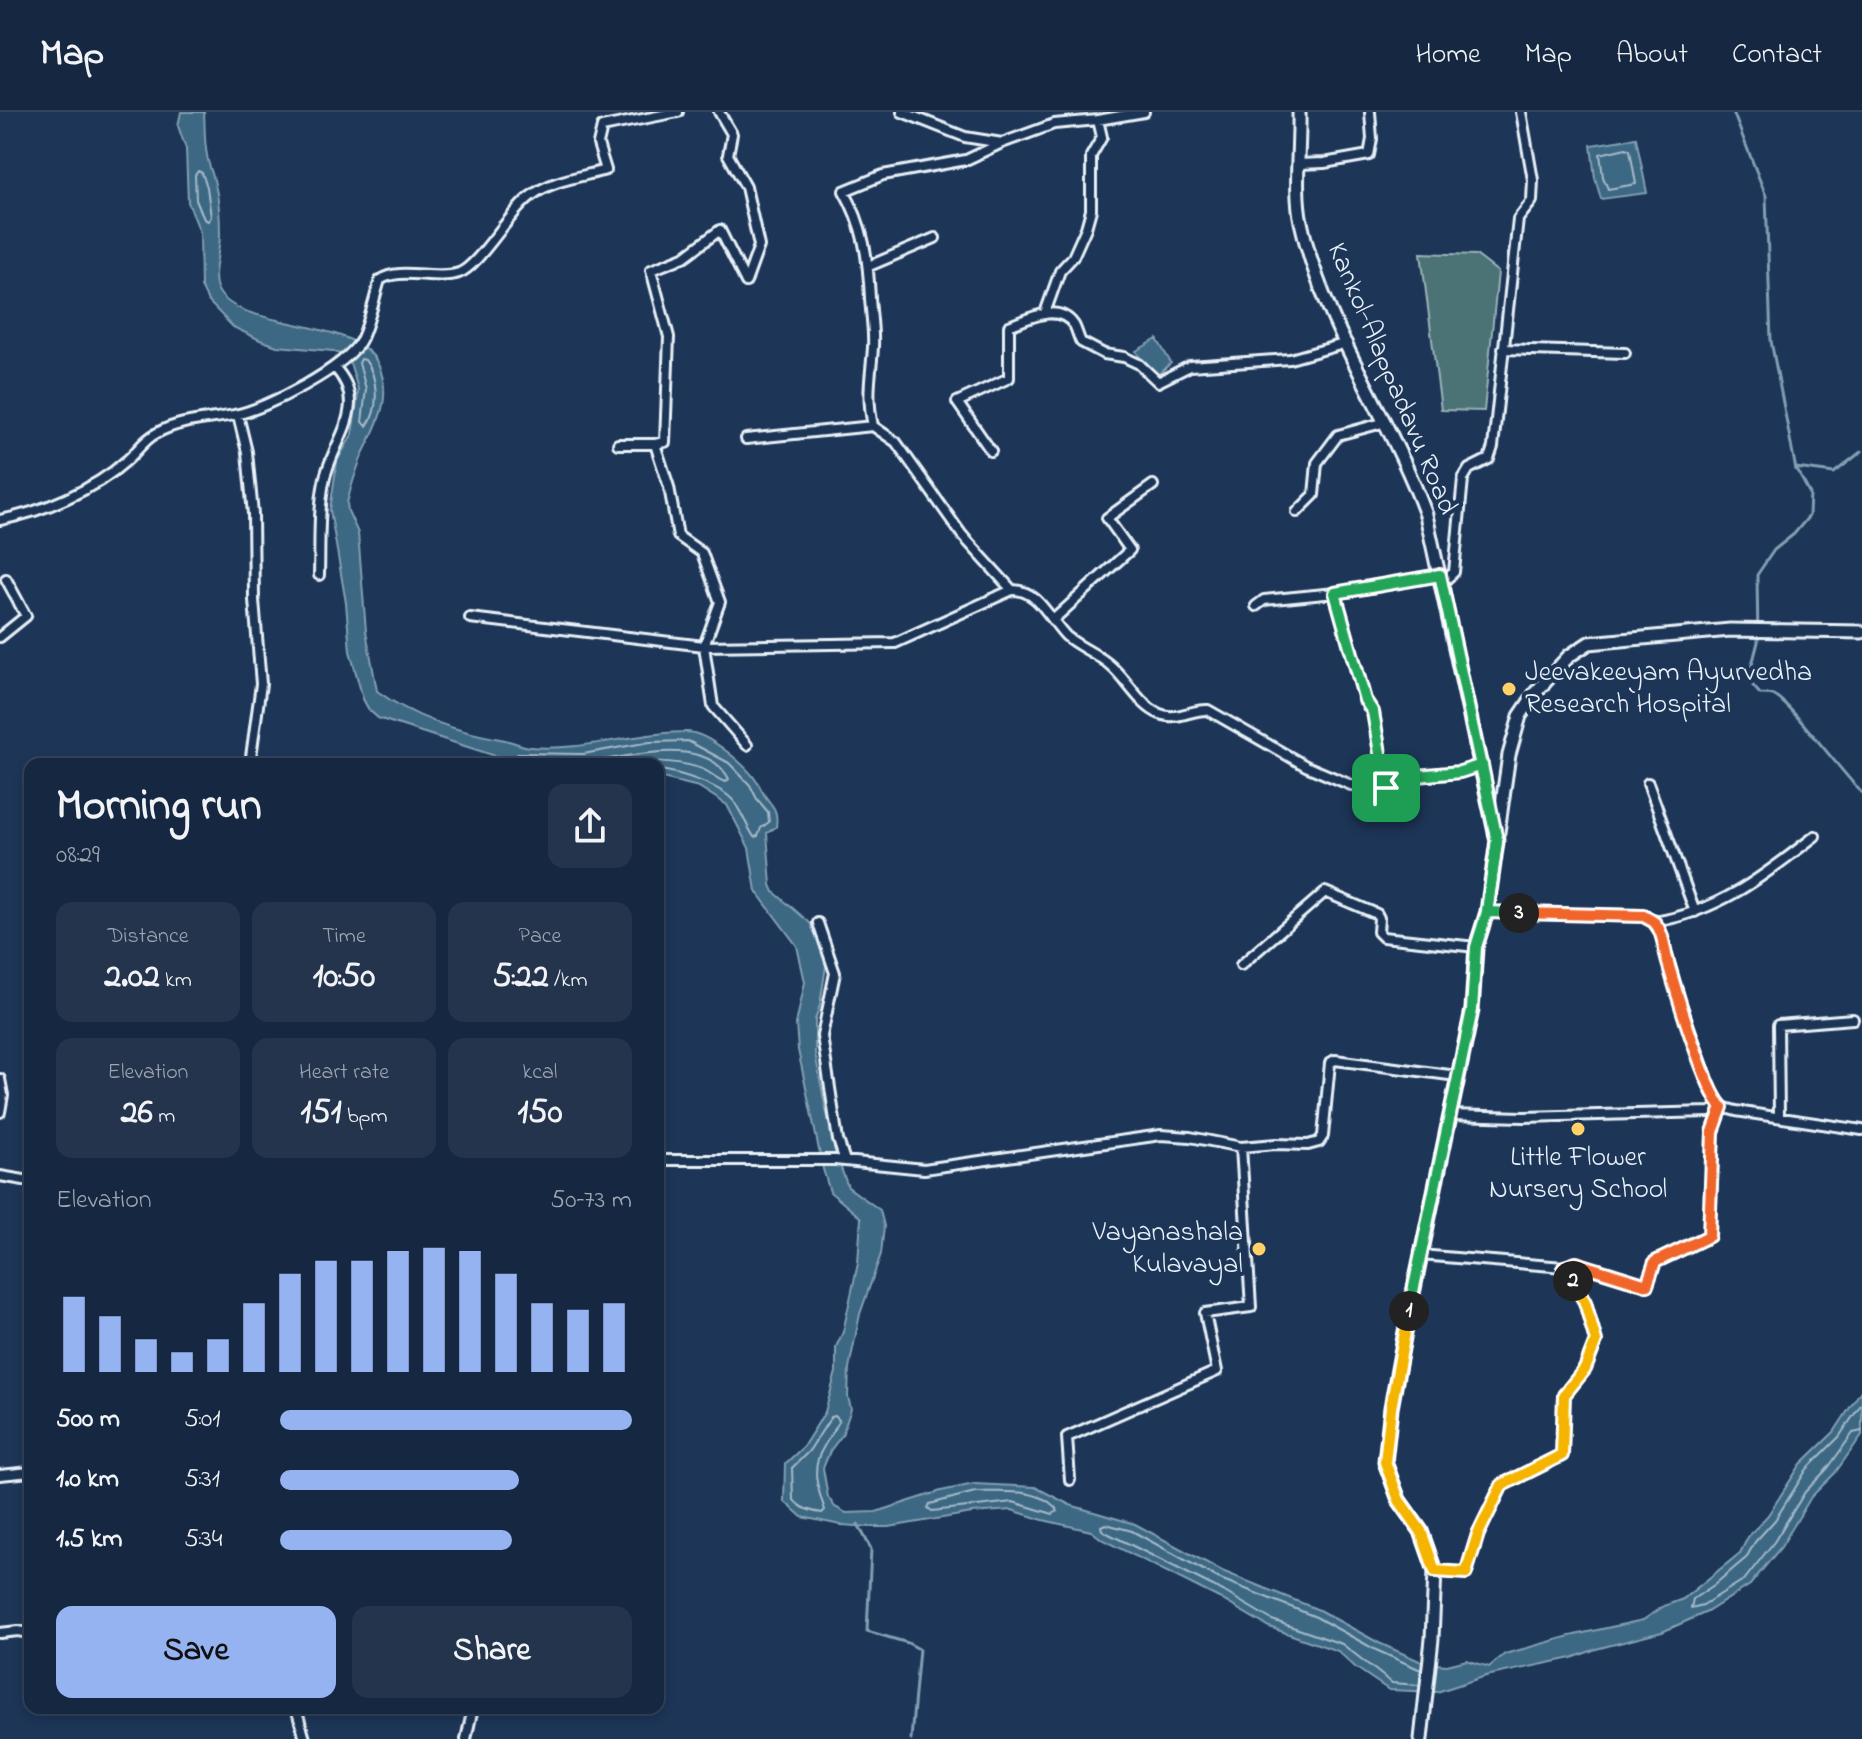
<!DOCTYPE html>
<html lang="en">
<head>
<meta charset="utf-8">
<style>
  :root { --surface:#162841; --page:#23344c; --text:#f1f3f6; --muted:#9ea6b1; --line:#35445a; --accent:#95b2f1 }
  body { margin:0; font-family:"Indie Flower",sans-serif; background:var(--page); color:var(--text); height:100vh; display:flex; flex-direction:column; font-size:30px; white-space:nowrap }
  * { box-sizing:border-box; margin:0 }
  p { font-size:26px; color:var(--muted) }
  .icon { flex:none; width:44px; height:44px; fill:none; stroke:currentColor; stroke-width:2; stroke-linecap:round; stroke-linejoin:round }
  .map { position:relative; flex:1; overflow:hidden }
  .details { position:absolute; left:24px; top:646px; width:640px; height:956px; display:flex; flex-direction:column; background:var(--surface); border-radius:16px; box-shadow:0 4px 12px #0003,0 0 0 2px var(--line) }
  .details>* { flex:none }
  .pin { position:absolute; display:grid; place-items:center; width:68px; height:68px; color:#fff; margin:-34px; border-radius:16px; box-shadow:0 4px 12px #0006 }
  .km { position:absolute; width:40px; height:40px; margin:-20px; border-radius:50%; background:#222; color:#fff; font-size:22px; line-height:40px; text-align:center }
  .round { display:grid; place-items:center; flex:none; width:84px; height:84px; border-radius:16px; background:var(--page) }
  .summary { display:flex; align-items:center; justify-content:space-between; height:136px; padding:0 32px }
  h1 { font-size:44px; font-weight:800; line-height:60px }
  .figures { display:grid; grid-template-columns:repeat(3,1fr); gap:12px; height:136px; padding:8px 32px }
  .figures div { display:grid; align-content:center; border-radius:16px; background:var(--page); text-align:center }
  .figures b { font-size:34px; font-weight:800 }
  .figures small { font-size:22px; font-weight:400 }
  .figures p { font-size:22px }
  .chart { height:224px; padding:16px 32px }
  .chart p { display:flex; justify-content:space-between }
  .chart svg { width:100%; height:144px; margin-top:8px; stroke:var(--accent); stroke-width:6 }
  .button { display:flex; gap:16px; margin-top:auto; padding:16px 32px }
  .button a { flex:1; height:92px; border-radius:16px; background:var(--accent); color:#111; font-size:32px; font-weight:800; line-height:92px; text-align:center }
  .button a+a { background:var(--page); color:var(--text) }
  ul { padding:0 32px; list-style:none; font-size:26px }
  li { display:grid; grid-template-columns:128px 96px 1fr; align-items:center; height:60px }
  li i { height:20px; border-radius:10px; background:var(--accent) }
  header { display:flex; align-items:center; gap:48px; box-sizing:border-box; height:112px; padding:0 40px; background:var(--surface); border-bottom:2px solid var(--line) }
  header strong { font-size:38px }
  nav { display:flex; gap:44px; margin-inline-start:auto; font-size:28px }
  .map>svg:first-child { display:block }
</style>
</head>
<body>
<header>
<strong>Map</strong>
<nav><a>Home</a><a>Map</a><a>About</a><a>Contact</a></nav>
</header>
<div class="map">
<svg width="1862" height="1627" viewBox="0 0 1862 1627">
  <rect width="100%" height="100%" fill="#1d3557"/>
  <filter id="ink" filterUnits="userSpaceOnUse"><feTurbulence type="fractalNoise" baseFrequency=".0125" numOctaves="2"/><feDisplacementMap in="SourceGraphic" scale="16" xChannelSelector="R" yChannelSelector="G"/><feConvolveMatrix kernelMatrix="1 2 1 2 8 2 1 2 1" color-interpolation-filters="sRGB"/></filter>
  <g filter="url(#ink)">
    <path fill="#4c7376" stroke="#9ab2b7" stroke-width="2" d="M1421 141 1476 143 1498 160 1484 299 1441 298Z"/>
    <path fill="#3d6883" stroke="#819fb2" stroke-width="2" d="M181 0H204C205 14 204 29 207 43 208 53 213 62 215 72 219 88 220 105 220 121 221 137 211 161 217 176 234 219 356 204 378 252 394 288 376 313 362 344 356 359 351 375 347 391L348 399 358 421 366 519 377 579C414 606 456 619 500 627 510 628 520 634 530 635 583 640 634 620 686 620 709 620 752 657 761 677 769 694 779 693 776 715L767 721 771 773 774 780 810 811 819 830 826 854 820 893 815 908V941L825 993 837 1045 848 1075 880 1098 884 1114 881 1142 860 1202 849 1256 848 1285 851 1297 842 1323 830 1339 823 1356 828 1385 835 1395 846 1401 876 1400 941 1379 974 1372 1035 1375 1070 1393 1135 1412 1222 1459 1319 1498 1379 1531 1424 1551 1447 1553 1467 1548 1489 1555 1505 1542 1570 1524 1643 1508 1664 1494 1683 1487 1740 1441 1748 1425 1768 1403 1801 1352 1834 1320 1862 1277V1323L1835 1361 1811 1385 1781 1435 1750 1473 1707 1500 1662 1520 1596 1537 1572 1546 1486 1564 1437 1580 1389 1578 1355 1555 1338 1539 1269 1515 1219 1486 1103 1428 1091 1419 1043 1408 1012 1398 972 1401 889 1415H872L841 1413 802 1405 784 1389 785 1352 803 1335 825 1300 836 1260V1235L843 1220 858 1151 861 1106 830 1080 823 1057 798 938 796 912 805 870 797 834 756 779 749 736 727 693 699 675 658 665V652H531L508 648 378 606 369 598 363 587 350 539 346 491 330 398 337 349 352 323 357 290 358 277 351 254 344 244 333 239 277 234 260 228 233 215 208 189 201 175 200 120 188 90 186 37 178 14Z
      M1636 26 1647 81 1601 87 1595 66 1591 33Z
      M1157 227 1171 251 1153 267 1136 239Z"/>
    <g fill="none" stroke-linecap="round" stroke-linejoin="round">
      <path stroke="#a4bac9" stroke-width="2" d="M1626 36 1630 38 1636 72 1608 77 1603 65 1600 42Z
        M198 59 202 61 207 75 211 105 208 109 204 107 196 88 195 63Z
        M361 247 365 248C378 264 380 297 367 314L362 310 366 277 359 251Z
        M516 652V644L519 641 583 642 650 630 688 629 729 651 750 673 757 687 768 700 769 710 761 716 758 724 754 725C747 714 742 702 735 691 724 674 678 660 658 658
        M569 652C613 651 703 617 729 667L726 670C717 668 715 664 708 660 697 653 659 646 648 652
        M1862 1291 1839 1325 1807 1357 1775 1408 1755 1430 1746 1446 1714 1473 1693 1487 1691 1496 1703 1493 1745 1467 1774 1430 1805 1380 1828 1356 1853 1321 1862 1319
        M835 1304 839 1308C835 1320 828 1326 823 1336 810 1357 818 1378 825 1398L822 1401C810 1399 801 1397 793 1387L792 1356 809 1339 831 1305Z
        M975 1380C1001 1380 1042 1375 1058 1399L1053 1402 1013 1390 932 1399 928 1396 930 1392Z
        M1419 1573 1392 1571 1342 1532 1272 1508 1223 1479 1107 1421 1102 1418 1101 1414 1106 1412 1132 1419 1218 1466 1316 1505 1376 1538 1421 1558"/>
      <path stroke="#819fb2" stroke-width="3" d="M1733 0 1766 84 1771 229 1796 358
        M1796 356 1810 382 1809 404 1794 422 1774 438 1757 463 1758 530 1748 568 1760 582C1764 582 1769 582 1773 583 1788 588 1844 663 1862 681
        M1796 356 1834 361 1862 339
        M858 1412 871 1437 867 1519 908 1531 919 1537 911 1627"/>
      <g stroke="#e8f1f8" stroke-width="14">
        <path id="street" d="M902 0 965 25 1002 31 1054 12 1098 8 1144 0
          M1002 31 966 48 883 63 844 79C864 114 868 146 870 186 871 202 874 219 873 235 871 267 866 281 873 314L896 330 962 423 1012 478C1038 477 1050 508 1066 524 1080 536 1099 542 1112 555 1128 569 1140 594 1160 602 1177 609 1191 597 1208 598L1306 654 1351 673 1374 678 1386 676 1417 664 1460 660 1482 653
          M1299 52 1324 51 1369 43 1372 27 1370 0
          M869 154 935 126
          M1045 201 1060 159 1073 145 1086 116 1091 98V44L1102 25 1098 8
          M1503 237 1625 241
          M238 303 247 340 253 402 254 488 261 572 250 652
          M746 327 873 314
          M618 332H655L669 375 678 424 702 441 720 490 704 534 713 594 747 633
          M655 332 665 330 669 225 651 158 684 145 720 118 746 170 759 134 746 75 728 43 732 22 719 0
          M991 339 957 290 1009 266V214C1028 207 1058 190 1074 213 1077 218 1078 225 1081 230L1104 242 1124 245 1139 252 1158 270 1190 254 1290 247 1347 231
          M1297 400 1314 383 1317 351 1338 323 1386 310
          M0 408C42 400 94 378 126 349 137 340 143 328 157 321 180 308 208 308 234 303 264 298 349 255 362 226 370 208 374 187 380 168 400 154 434 169 459 161 479 154 509 100 531 84 552 68 581 65 606 58L598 32 602 15 678 0
          M319 463C320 433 318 400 324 370 331 330 372 294 334 255
          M1442 471 1454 460 1463 367 1469 357 1489 347 1493 335 1518 107 1532 89 1533 68 1521 0
          M1256 494 1264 488 1335 481
          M470 506 704 534 895 531 1012 478
          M1053 508 1130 438 1107 406 1153 373
          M0 525 26 504 6 467
          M1648 671 1695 800
          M1386 676 1373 600 1365 588 1335 481 1440 463
          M1487 800 1644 804 1654 810 1660 819 1680 890 1712 980 1722 995 1736 999 1862 1018
          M1654 810C1719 800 1765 763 1815 724
          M818 811 835 861 822 924 838 1028 845 1049
          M1241 853 1325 780 1377 802 1379 806 1378 820 1383 825 1476 835
          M0 967 3 983 0 1000
          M1449 1003 1524 1005 1710 1000 1722 995
          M1779 1005 1778 913 1853 907
          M658 1048H835L924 1057 1161 1023 1190 1025 1241 1035 1276 1032 1308 1033 1319 1030 1323 1024 1330 951 1335 948 1457 964
          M0 1064 30 1069
          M1420 1143 1564 1155 1585 1190 1596 1229 1585 1257 1564 1283 1562 1343 1502 1373 1478 1422 1466 1461 1435 1459
          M1564 1155 1576 1151 1647 1173 1655 1150 1709 1124 1713 1020 1722 995
          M0 1363 30 1360
          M1070 1368 1067 1325 1217 1259 1205 1201 1251 1195 1241 1035
          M0 1521 18 1519 30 1521
          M296 1596 305 1627
          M466 1627 473 1596"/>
      </g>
      <g stroke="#e8f1f8" stroke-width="17">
        <path id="secondary" d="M1299 0C1300 34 1294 78 1301 110 1323 214 1390 304 1426 403L1497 729 1487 800 1476 835 1472 898 1404 1225 1391 1296 1385 1350 1399 1388 1421 1419 1435 1459 1432 1527 1421 1627
          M1498 720 1509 643 1520 604 1536 580 1569 544 1589 531 1730 518 1862 520"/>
      </g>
      <use href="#street" stroke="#1d3557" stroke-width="8"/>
      <use href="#secondary" stroke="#1d3557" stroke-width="11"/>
    </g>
  </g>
  <g fill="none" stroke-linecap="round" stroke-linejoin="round" filter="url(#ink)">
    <g stroke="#fff" stroke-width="16">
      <path id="split-1" d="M1386 676 1417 664 1460 660 1482 653 1497 729 1487 800 1476 835 1472 898 1409 1199"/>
    </g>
    <g stroke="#fff" stroke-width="16">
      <path id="split-2" d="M1409 1199 1391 1296 1385 1350 1399 1388 1421 1419 1435 1459 1466 1461 1478 1422 1502 1373 1562 1343 1564 1283 1585 1257 1596 1229 1585 1190 1573 1169"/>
    </g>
    <g stroke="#fff" stroke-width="16">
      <path id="split-3" d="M1519 801 1644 804C1645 805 1653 809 1654 810 1664 820 1664 838 1668 851 1676 879 1705 977 1722 995L1713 1020 1709 1124 1655 1150 1647 1173 1576 1151 1564 1155 1573 1169"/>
    </g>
    <g stroke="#fff" stroke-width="16">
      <path id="split-4" d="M1386 676 1373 600 1365 588 1335 481 1440 463 1497 729 1487 800 1519 801"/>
    </g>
    <use href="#split-1" stroke="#22a559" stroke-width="10"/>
    <use href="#split-2" stroke="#f5b400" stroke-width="10"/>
    <use href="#split-3" stroke="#f0652b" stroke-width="10"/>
    <use href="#split-4" stroke="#22a559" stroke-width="10"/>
  </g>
  <g fill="#ffd166" stroke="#1d3557" stroke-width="3">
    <circle cx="1509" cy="577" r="8"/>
    <circle cx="1578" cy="1017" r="8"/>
    <circle cx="1259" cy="1137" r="8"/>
  </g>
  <g text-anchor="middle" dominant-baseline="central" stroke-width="8" stroke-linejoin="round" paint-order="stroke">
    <g font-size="28" fill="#e8f1f8" stroke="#1d3557">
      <text transform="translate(1391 267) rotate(67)">Kankol-Alappadavu Road</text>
    </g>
    <g font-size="28" fill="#e8f1f8" stroke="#1d3557" text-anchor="start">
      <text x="1525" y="561">Jeevakeeyam Ayurvedha<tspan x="1525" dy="32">Research Hospital</tspan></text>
      <text x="1578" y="1046" text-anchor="middle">Little Flower<tspan x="1578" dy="32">Nursery School</tspan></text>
      <text x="1243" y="1121" text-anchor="end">Vayanashala<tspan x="1243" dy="32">Kulavayal</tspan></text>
    </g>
  </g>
</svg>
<div class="pin" style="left:1386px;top:676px;background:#1e9e55"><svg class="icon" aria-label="arrive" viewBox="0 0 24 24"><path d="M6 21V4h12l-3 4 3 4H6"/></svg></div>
<b class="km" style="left:1409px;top:1199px">1</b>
<b class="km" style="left:1573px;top:1169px">2</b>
<b class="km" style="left:1519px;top:801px">3</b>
<section class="details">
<div class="summary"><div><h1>Morning run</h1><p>08:29</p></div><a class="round"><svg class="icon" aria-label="share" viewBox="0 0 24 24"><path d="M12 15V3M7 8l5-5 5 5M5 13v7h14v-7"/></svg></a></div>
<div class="figures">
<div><p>Distance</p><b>2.02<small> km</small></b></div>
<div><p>Time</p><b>10:50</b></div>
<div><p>Pace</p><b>5:22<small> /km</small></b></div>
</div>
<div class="figures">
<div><p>Elevation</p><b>26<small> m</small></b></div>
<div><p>Heart rate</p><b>151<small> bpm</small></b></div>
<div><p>kcal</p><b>150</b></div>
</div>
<div class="chart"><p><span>Elevation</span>50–73 m</p>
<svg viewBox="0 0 160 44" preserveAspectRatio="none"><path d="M5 44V21M15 44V27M25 44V34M35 44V38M45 44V34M55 44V23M65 44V14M75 44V10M85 44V10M95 44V7M105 44V6M115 44V7M125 44V14M135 44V23M145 44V25M155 44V23"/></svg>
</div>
<ul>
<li><b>500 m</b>5:01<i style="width:100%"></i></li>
<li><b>1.0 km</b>5:31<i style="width:68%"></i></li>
<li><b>1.5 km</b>5:34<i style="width:66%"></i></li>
</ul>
<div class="button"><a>Save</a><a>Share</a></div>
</section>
</div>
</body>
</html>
